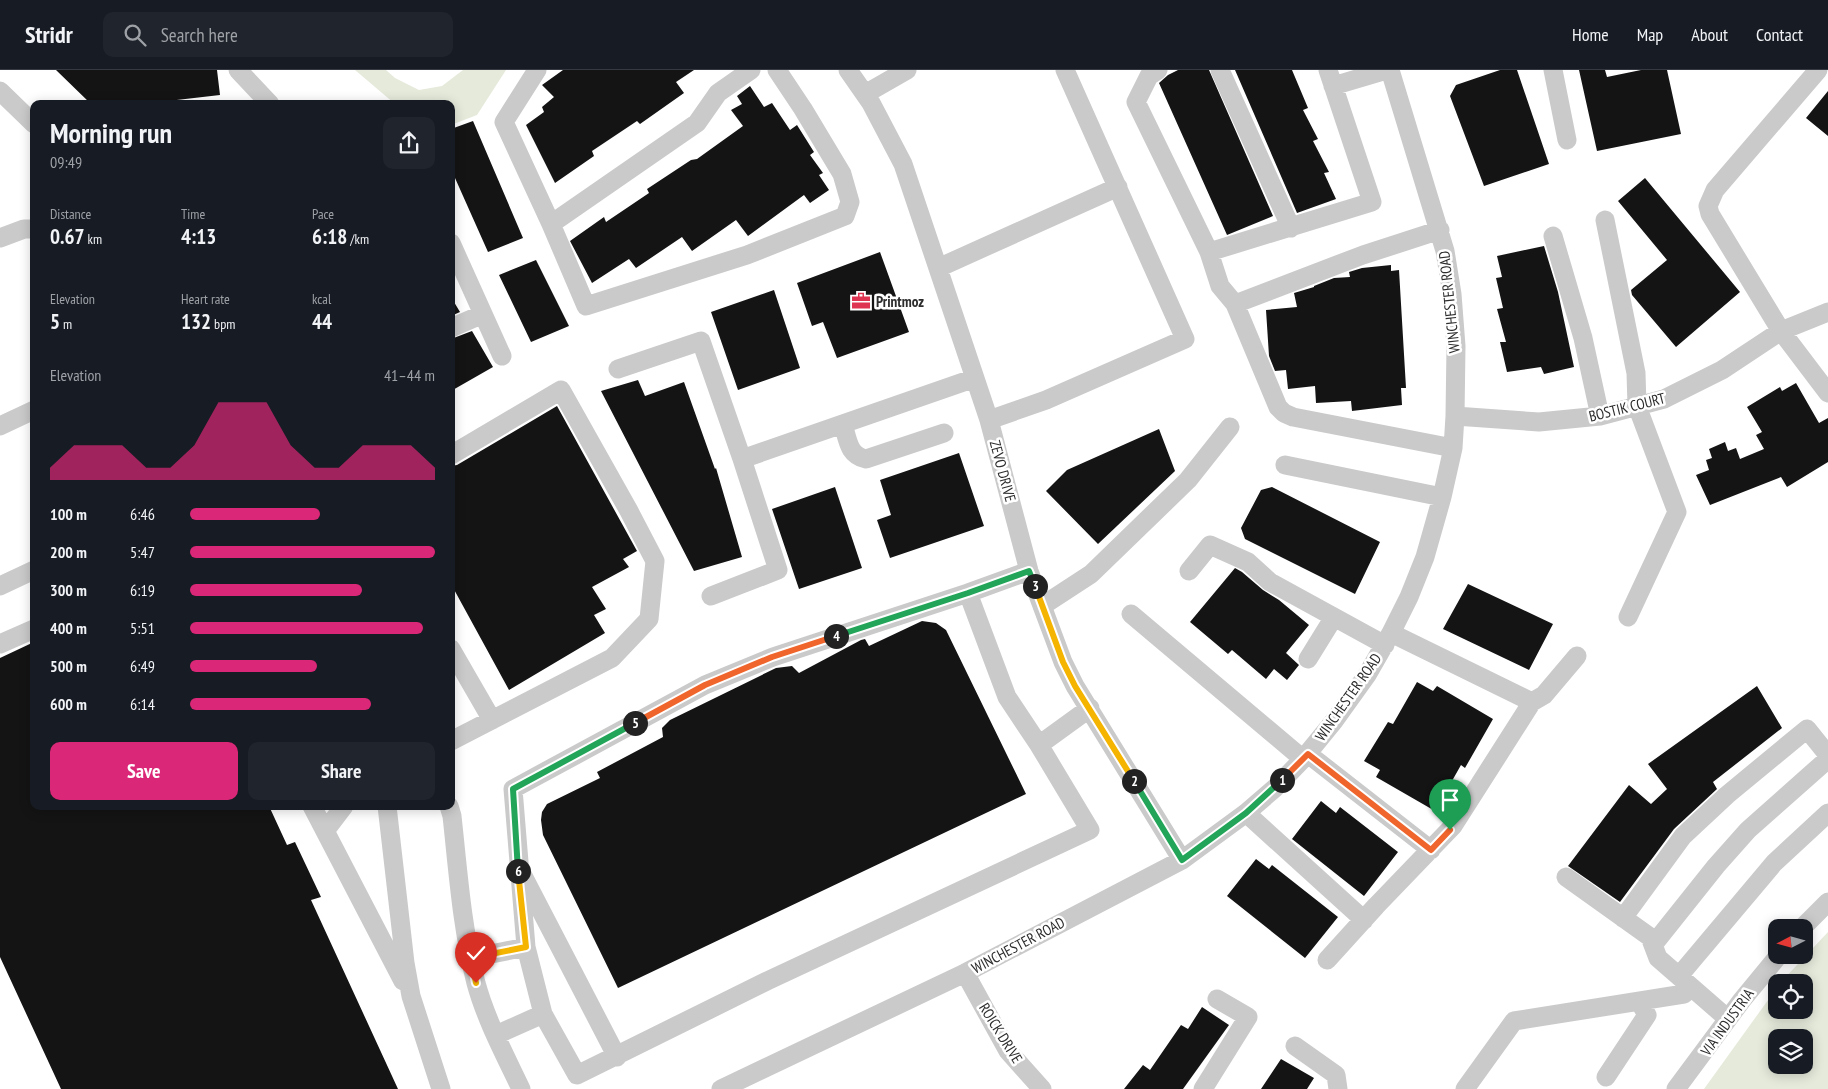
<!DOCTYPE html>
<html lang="en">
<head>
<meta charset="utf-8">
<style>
  :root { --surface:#171b24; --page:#20242c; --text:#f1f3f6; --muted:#9ea1a6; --line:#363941; --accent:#db2777 }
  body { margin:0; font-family:"PT Sans Narrow",sans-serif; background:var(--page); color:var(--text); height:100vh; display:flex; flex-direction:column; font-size:19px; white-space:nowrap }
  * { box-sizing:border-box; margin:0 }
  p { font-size:16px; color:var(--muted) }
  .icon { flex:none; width:28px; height:28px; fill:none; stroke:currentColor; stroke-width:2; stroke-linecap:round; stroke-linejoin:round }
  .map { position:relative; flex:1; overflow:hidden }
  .panel { position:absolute; left:30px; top:30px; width:425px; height:710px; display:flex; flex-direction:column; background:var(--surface); border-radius:10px; box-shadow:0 2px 12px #0003 }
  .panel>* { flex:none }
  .needle { width:32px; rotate:264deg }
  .tools { position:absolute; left:1768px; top:849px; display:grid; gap:10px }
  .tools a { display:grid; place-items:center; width:45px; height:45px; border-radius:10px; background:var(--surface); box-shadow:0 2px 12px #0003; font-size:25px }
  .pin { position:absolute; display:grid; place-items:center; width:42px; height:42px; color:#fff; margin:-51px -21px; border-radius:50% 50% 50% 0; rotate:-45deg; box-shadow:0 0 5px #0007 }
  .pin .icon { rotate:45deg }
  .km { position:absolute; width:25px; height:25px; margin:-12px; border-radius:50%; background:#222; color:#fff; font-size:14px; line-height:25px; text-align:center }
  .round { display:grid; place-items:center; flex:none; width:52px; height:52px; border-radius:10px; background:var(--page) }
  .headline { display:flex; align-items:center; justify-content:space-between; height:85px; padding:0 20px }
  h1 { font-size:28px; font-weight:700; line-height:38px }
  .stats { display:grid; grid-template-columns:repeat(3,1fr); gap:8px; height:85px; padding:5px 20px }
  .stats div { display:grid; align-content:center }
  .stats b { font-size:21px; font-weight:700 }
  .stats small { font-size:14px; font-weight:400 }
  .stats p { font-size:14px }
  .chart { height:140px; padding:10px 20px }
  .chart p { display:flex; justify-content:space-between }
  .chart svg { width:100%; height:90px; margin-top:5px; fill:var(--accent); opacity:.7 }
  .primary-button { display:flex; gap:10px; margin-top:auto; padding:10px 20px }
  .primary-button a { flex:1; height:58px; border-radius:10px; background:var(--accent); color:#fff; font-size:20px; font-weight:700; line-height:58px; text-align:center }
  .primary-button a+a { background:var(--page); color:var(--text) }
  ul { padding:0 20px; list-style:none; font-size:16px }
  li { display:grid; grid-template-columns:80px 60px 1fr; align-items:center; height:38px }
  li i { height:12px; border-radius:6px; background:var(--accent) }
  header { display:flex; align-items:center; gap:30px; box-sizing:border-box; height:70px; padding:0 25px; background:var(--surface); border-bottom:1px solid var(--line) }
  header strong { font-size:24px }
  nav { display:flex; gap:28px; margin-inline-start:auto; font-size:18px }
  .search { width:350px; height:45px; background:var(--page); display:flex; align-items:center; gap:12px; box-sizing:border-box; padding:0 18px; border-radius:10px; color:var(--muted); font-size:19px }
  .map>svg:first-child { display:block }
</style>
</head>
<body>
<header>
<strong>Stridr</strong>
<div class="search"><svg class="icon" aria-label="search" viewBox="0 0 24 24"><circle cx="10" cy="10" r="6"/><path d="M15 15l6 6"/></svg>Search here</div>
<nav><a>Home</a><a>Map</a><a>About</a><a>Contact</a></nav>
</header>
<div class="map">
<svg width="1828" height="1019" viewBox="0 0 1828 1019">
  <rect width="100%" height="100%" fill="#fff"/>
  <path fill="#e5eadb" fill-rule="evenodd" d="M355 0H386L395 8 419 20 442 16 463 0H506L477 45 451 55V34H395Z
    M1828 862V1019H1704L1776 919V940H1804V912H1781ZM1776 968H1804V995H1776Z"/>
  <path fill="#141414" d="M56 0H217L220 25 142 34H91Z
    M563 0H694L676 12 684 23 640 54 637 51 592 81 594 86 555 113 526 55 544 42 542 37 554 27 542 15Z
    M1178 0H1209L1273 146 1227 165 1159 13 1168 5Z
    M1235 0H1292L1308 38 1303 40 1318 69 1313 71 1329 102 1324 103 1336 129 1297 143Z
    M1500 0H1517L1549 94 1484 116 1450 26 1456 15Z
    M1579 0H1605L1607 7 1641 0H1667L1681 64 1597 81Z
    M750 16 764 37 772 33 790 60 797 55 814 82 810 85 823 103 819 105 829 120 810 133 804 125 748 166 736 150 692 181 682 167 636 198 629 189 592 213 570 171 604 147 606 152 649 123 647 119 691 90 697 89 743 56 731 40 742 34 737 26Z
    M1828 21V66L1806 48Z
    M473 51 523 168 488 182 451 99V59Z
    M1645 108 1740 222 1676 277 1632 225 1631 220 1667 190 1618 131Z
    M1544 176 1558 222 1574 297 1544 304 1541 297 1507 302 1500 272H1506L1497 239 1503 238 1496 208 1502 207 1497 186Z
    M880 182 909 262 837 288 823 252 812 256 797 213Z
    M536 190 569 256 531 272 499 205Z
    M1391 195V201L1399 200 1406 318H1401L1402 335 1352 341 1351 331 1316 333 1315 316 1288 319 1286 300 1275 301 1269 286 1266 240 1297 237 1294 223 1314 217V216L1334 208 1350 207 1349 202 1362 198Z
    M774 220 800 298 738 320 711 242Z
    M451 227 460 242 451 246Z
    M472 261 493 297 451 321V269Z
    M638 310 645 326 684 312 715 399 716 398 742 487 694 501 601 321Z
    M1796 313 1819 353 1828 348V392L1787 417 1781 407 1710 435 1696 405 1709 400 1706 390 1712 388 1709 379 1725 372 1728 381 1736 378 1740 389 1764 379 1756 365 1762 362 1747 337 1780 317 1782 321Z
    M557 336 637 481 623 489 629 497 592 517 606 539 594 545 605 563 509 620 451 514V396L457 395Z
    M1159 359 1175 401 1098 474 1046 421 1067 400Z
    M959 383 984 456 890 488 877 450 891 445 880 410Z
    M835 417 862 498 799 519 772 439Z
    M1272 417 1380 472 1355 524 1245 469 1241 458 1261 420Z
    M1235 498 1242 502 1263 520 1279 530 1309 555 1286 583 1299 595 1287 610 1274 599 1266 609 1232 580 1228 584 1190 552Z
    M1468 514 1553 554 1529 600 1443 559Z
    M922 551 936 553 946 560 1026 724 618 918 543 765 541 750 542 742 547 734 600 708 597 702 663 667 662 658 670 650 776 598 792 596 799 603 861 570 865 569 869 576Z
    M34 572V736H269L287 775 295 772 321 827 311 830 398 1019H61L0 887V588Z
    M1417 612 1433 621 1437 616 1493 649 1465 698 1461 695 1435 741 1376 707 1380 700 1364 691 1388 652 1393 654Z
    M1757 616 1782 658 1713 712 1717 719 1674 759 1620 832 1568 796 1629 715 1651 734 1667 719 1648 694Z
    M1321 731 1336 743 1340 737 1398 782 1364 826 1292 769Z
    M1256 789 1269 799 1272 795 1338 847 1305 888 1227 826Z
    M1202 937 1229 955 1183 1019H1124L1143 995 1150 1000 1181 955 1188 959Z
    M1281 989 1314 1008 1307 1019H1261Z"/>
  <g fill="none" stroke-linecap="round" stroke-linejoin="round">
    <path stroke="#cacaca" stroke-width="19" d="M238 0 270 34
      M537 0 504 52 551 154
      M751 0 718 23 697 53 551 154 586 236 747 185 845 146 850 132 842 104 803 39 777 0
      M848 0 871 33 903 94 989 350 1029 501 1063 592 1075 616 1182 790
      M1158 0 1149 6 1136 32 1209 182 1372 132 1328 0
      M1220 0 1291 158
      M1553 0 1567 70
      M1818 0 1715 120 1708 136 1710 144 1781 261 1828 323
      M1333 16 1387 0
      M0 21 34 54
      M865 24 907 0
      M1605 150 1636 303 1637 336 1677 442 1628 547
      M1440 160 1363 185 1235 234 1278 337 1284 343 1293 347 1453 378
      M1553 166 1583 268 1600 346
      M0 168 24 159H34
      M451 173 502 286
      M1209 182 1220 216 1235 234
      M938 198 1118 117
      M451 258 483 244
      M618 299 701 271 742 389 778 500 711 526
      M1455 346 1539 352 1600 346 1664 329 1722 300 1781 261 1828 242
      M989 350 1046 330 1185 269 1065 0
      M843 354C848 370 848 385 866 389L944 363
      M0 356 34 340
      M451 385 561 320 629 441 655 491 649 549 612 588 451 671
      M742 389 975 308
      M1285 395 1442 427
      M1029 501 968 523 773 587 705 615 513 719 526 877 543 944 577 1005 767 911 1090 760 1039 675 1090 638
      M1189 501 1210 475 1248 492 1270 512 1385 575
      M0 516 34 500
      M968 523 1007 627 1039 675
      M1042 536 1091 504 1188 410 1230 357
      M1131 544 1303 689
      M1391 563 1532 632
      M0 574 34 559
      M451 579 492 650
      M1308 589 1334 547
      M1308 684 1431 780
      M312 736 403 911
      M387 736 405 893 411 926 441 1019
      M449 736 452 746C458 801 462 859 476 913 486 950 505 985 521 1019
      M1246 743 1364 850
      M325 761 344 736
      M523 806 617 987
      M1566 807 1650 867 1658 888 1728 949
      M1623 848 1683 766 1727 725 1807 659 1828 685
      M1802 858 1828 832
      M1653 875 1716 796 1748 760 1828 689
      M471 888 526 877
      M1327 890 1376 836 1453 756 1532 632 1544 625 1577 586
      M965 903 1008 981 1042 1019
      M1679 906 1774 793 1828 743
      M496 965 543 944
      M1295 976 1336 1005 1338 1019
      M1606 1007 1647 945 1639 931
      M721 1019 965 903 1182 790 1246 743 1275 718 1303 689 1334 651 1367 605 1391 563 1409 527 1425 487 1442 427 1453 378 1455 346 1456 276 1452 224 1445 181 1390 0
      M1203 1019 1248 947 1217 929
      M1465 1019 1514 951 1684 924 1691 917
      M1676 1019 1742 930 1779 885"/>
  </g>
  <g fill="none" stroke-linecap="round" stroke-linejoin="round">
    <g stroke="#fff" stroke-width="10">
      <path id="split-1" d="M1282 710 1308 684 1431 780 1450 760"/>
    </g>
    <g stroke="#fff" stroke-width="10">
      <path id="split-2" d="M1134 711 1182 790 1246 743 1282 710"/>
    </g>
    <g stroke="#fff" stroke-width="10">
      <path id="split-3" d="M1035 516 1063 592 1075 616 1134 711"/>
    </g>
    <g stroke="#fff" stroke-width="10">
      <path id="split-4" d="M836 566 968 523 1029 501 1035 516"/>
    </g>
    <g stroke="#fff" stroke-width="10">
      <path id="split-5" d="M635 653 705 615 772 587 836 566"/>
    </g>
    <g stroke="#fff" stroke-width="10">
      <path id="split-6" d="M518 801 513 719 635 653"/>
    </g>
    <g stroke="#fff" stroke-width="10">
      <path id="split-7" d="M476 913 471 888 526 877 518 801"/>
    </g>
    <use href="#split-1" stroke="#f0652b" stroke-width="6"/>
    <use href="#split-2" stroke="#22a559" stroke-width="6"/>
    <use href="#split-3" stroke="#f5b400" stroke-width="6"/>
    <use href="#split-4" stroke="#22a559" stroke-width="6"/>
    <use href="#split-5" stroke="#f0652b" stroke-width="6"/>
    <use href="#split-6" stroke="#22a559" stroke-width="6"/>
    <use href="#split-7" stroke="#f5b400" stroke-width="6"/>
  </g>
  <defs>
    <g id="office-bare" transform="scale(1.5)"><path d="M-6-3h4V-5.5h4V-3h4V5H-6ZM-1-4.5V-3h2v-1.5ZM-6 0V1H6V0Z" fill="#df3451" stroke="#fff" stroke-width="2.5" paint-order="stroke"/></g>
  </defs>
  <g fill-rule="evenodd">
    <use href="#office-bare" x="861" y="231"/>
  </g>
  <g text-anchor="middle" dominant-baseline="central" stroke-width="5" stroke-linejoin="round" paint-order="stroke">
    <g font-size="15" font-weight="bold" fill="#2d2d2d" stroke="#fff" text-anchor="start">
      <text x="876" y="231">Printmoz</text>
    </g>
    <g font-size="15" fill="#2d2d2d" stroke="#fff">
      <text transform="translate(1449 232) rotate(-96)">WINCHESTER ROAD</text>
      <text transform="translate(1627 337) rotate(-14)">BOSTIK COURT</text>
      <text transform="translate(1003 401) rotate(75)">ZEVO DRIVE</text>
      <text transform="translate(1348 627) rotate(-55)">WINCHESTER ROAD</text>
      <text transform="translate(1018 875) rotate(-28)">WINCHESTER ROAD</text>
      <text transform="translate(1727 952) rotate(-54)">VIA INDUSTRIA</text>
      <text transform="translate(1001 963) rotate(58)">ROICK DRIVE</text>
    </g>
  </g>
</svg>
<div class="tools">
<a><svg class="needle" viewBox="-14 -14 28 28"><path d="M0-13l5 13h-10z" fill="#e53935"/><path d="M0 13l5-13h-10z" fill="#9ea1a6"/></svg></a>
<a><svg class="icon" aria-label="locate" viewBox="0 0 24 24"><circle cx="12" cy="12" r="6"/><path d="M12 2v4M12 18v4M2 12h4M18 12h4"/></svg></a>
<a><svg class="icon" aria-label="layers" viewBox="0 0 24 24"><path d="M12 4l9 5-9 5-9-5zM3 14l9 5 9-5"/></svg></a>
</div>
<div class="pin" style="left:1450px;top:760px;background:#1e9e55"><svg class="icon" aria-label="arrive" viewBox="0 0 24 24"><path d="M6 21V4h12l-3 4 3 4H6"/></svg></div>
<div class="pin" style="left:476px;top:913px;background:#d93025"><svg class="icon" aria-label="check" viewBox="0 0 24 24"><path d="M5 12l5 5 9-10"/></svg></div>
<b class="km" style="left:1282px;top:710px">1</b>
<b class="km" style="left:1134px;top:711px">2</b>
<b class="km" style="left:1035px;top:516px">3</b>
<b class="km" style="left:836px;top:566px">4</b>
<b class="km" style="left:635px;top:653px">5</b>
<b class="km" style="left:518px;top:801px">6</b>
<section class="panel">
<div class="headline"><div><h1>Morning run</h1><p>09:49</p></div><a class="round"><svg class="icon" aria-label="share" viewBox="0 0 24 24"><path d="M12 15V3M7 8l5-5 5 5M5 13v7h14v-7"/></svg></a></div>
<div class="stats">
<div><p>Distance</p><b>0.67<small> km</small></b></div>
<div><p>Time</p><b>4:13</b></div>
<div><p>Pace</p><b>6:18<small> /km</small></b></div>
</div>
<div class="stats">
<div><p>Elevation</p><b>5<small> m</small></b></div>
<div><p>Heart rate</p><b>132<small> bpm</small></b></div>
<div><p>kcal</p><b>44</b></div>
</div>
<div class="chart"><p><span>Elevation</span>41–44 m</p>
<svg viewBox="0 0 160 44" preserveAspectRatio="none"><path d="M0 44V38L10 27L20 27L30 27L40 38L50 38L60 27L70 6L80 6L90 6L100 27L110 38L120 38L130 27L140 27L150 27L160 38V44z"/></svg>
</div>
<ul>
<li><b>100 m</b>6:46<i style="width:53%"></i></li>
<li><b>200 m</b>5:47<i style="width:100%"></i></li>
<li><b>300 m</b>6:19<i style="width:70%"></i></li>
<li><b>400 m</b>5:51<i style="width:95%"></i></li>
<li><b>500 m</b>6:49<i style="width:52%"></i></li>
<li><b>600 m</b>6:14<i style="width:74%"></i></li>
</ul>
<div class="primary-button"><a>Save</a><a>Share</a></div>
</section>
</div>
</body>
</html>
